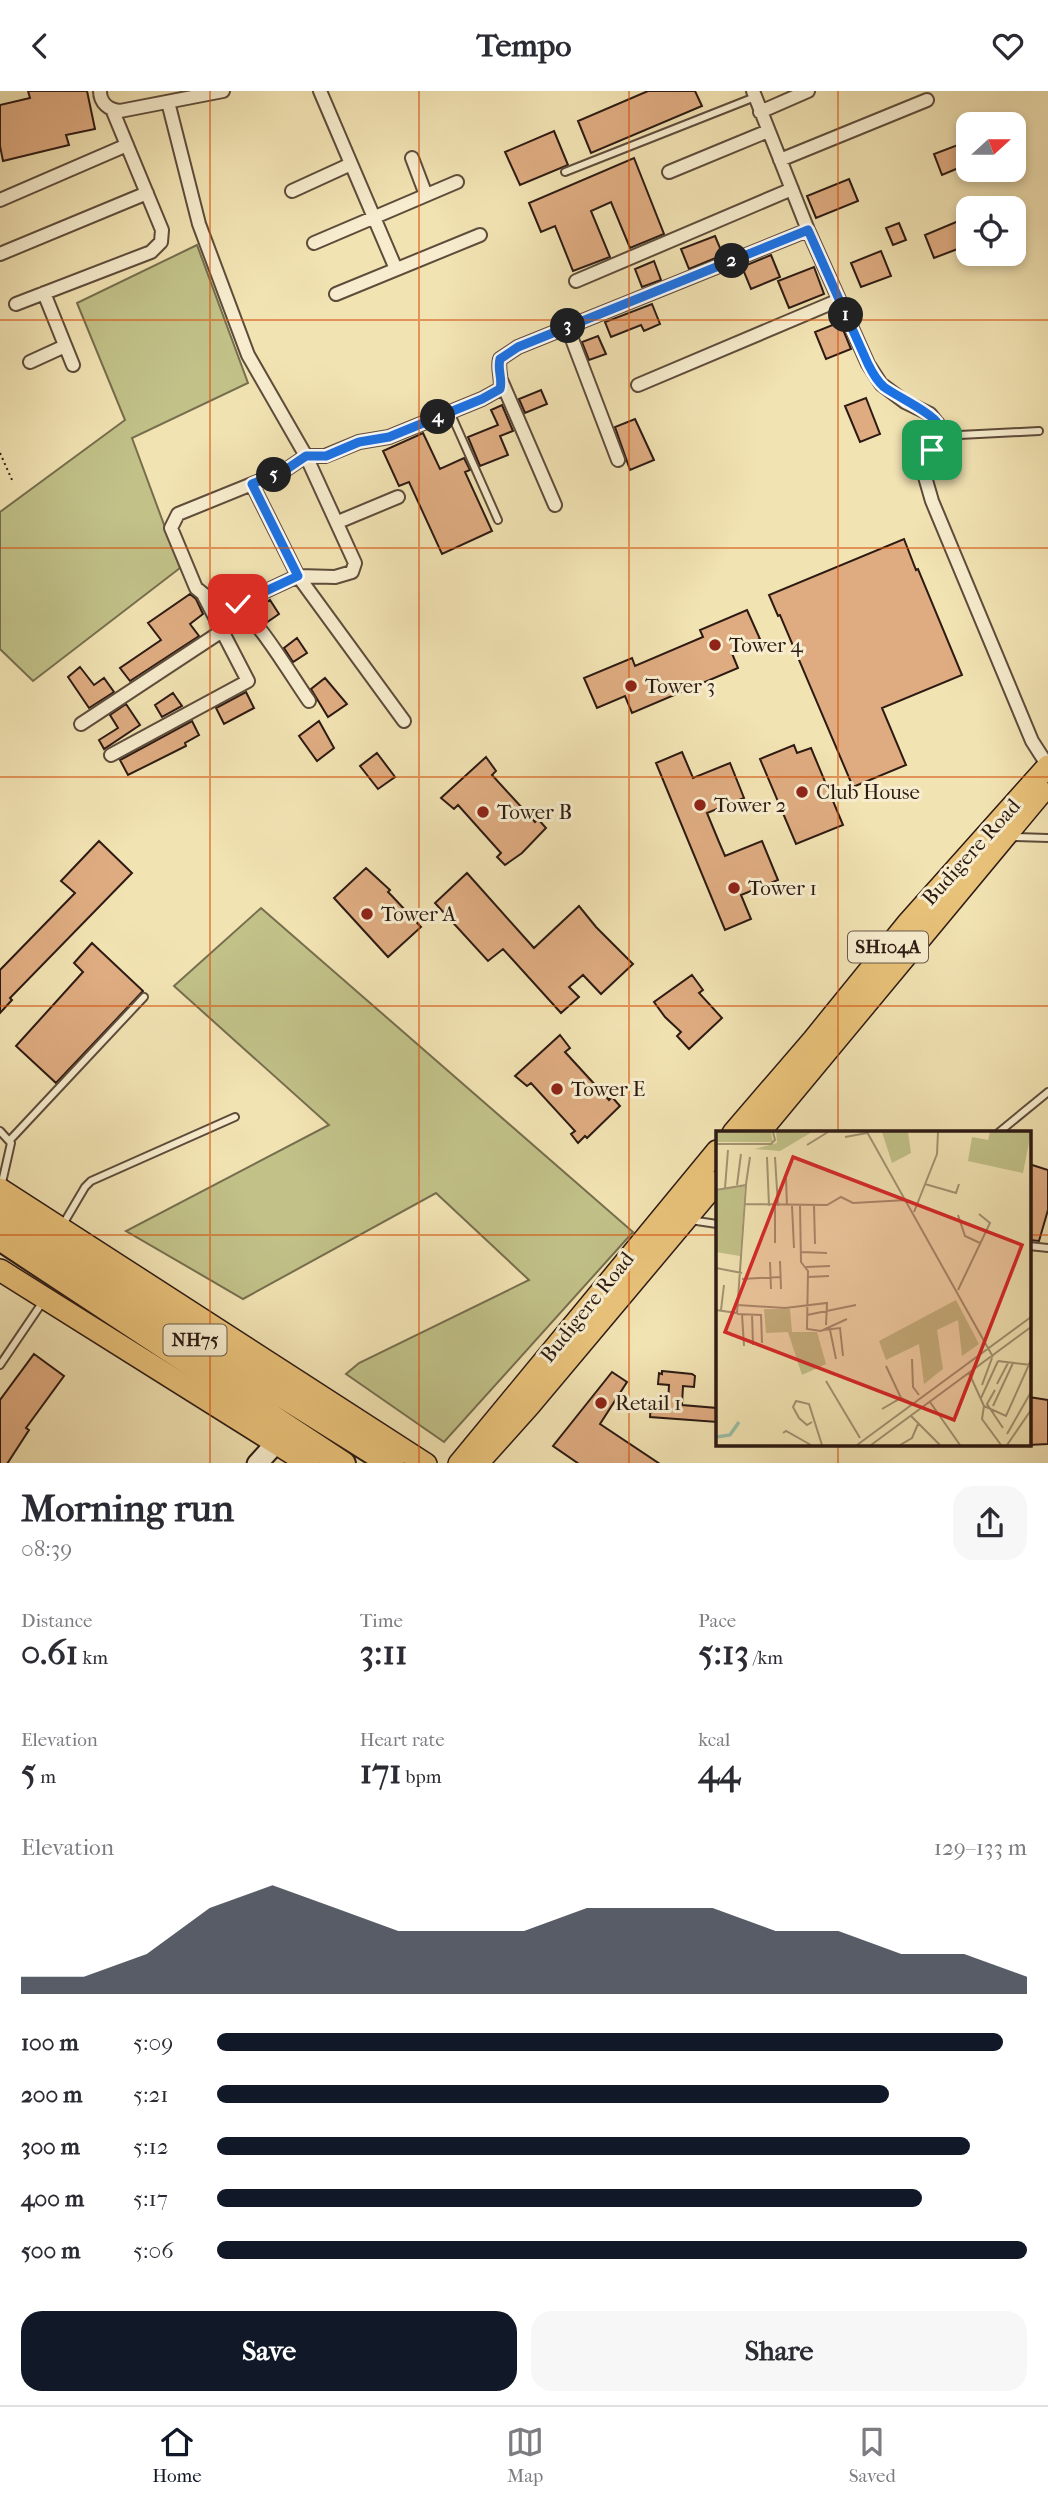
<!DOCTYPE html>
<html lang="en">
<head>
<meta charset="utf-8">
<style>
  :root { --surface:#fff; --page:#f7f7f7; --text:#2b2b33; --muted:#7c7c81; --line:#e1e1e2; --accent:#111827 }
  body { margin:0; font-family:"IM FELL French Canon",serif; background:var(--page); color:var(--text); height:100vh; display:flex; flex-direction:column; font-size:26px; white-space:nowrap }
  * { box-sizing:border-box; margin:0 }
  p { font-size:23px; color:var(--muted) }
  .icon { flex:none; width:38px; height:38px; fill:none; stroke:currentColor; stroke-width:2; stroke-linecap:round; stroke-linejoin:round }
  .map { position:relative; height:1372px; overflow:hidden }
  .sheet { display:flex; flex-direction:column; background:var(--surface); flex:1 }
  .sheet>* { flex:none }
  .needle { width:46px; rotate:69deg }
  .tools { position:absolute; left:956px; top:21px; display:grid; gap:14px }
  .tools a { display:grid; place-items:center; width:70px; height:70px; border-radius:14px; background:var(--surface); box-shadow:0 4px 10px #0003; font-size:35px }
  .pin { position:absolute; display:grid; place-items:center; width:60px; height:60px; color:#fff; margin:-30px; border-radius:14px; box-shadow:0 4px 10px #0006 }
  .km { position:absolute; width:35px; height:35px; margin:-18px; border-radius:50%; background:#222; color:#fff; font-size:19px; line-height:35px; text-align:center }
  .round { display:grid; place-items:center; flex:none; width:74px; height:74px; border-radius:21px; background:var(--page) }
  .overview { display:flex; align-items:center; justify-content:space-between; height:119px; padding:0 21px }
  h1 { font-size:38px; font-weight:700; line-height:52px }
  .metrics { display:grid; grid-template-columns:repeat(3,1fr); gap:10px; height:119px; padding:7px 21px }
  .metrics div { display:grid; align-content:center }
  .metrics b { font-size:35px; font-weight:700 }
  .metrics small { font-size:19px; font-weight:400 }
  .metrics p { font-size:19px }
  .chart { height:196px; padding:14px 21px }
  .chart p { display:flex; justify-content:space-between }
  .chart svg { width:100%; height:126px; margin-top:7px; fill:var(--accent); opacity:.7 }
  .primary-button { display:flex; gap:14px; margin-top:auto; padding:14px 21px }
  .primary-button a { flex:1; height:80px; border-radius:21px; background:var(--accent); color:#fff; font-size:28px; font-weight:700; line-height:80px; text-align:center }
  .primary-button a+a { background:var(--page); color:var(--text) }
  ul { padding:0 21px; list-style:none; font-size:23px }
  li { display:grid; grid-template-columns:112px 84px 1fr; align-items:center; height:52px }
  li i { height:18px; border-radius:9px; background:var(--accent) }
  header { display:flex; justify-content:space-between; align-items:center; height:91px; padding:0 21px; background:var(--surface); font-size:32px; font-weight:700 }
  .tabs { display:flex; justify-content:space-around; align-items:center; height:98px; border-top:2px solid var(--line); background:var(--surface); font-size:19px; color:var(--muted) }
  .tabs a { display:grid; justify-items:center; gap:4px }
  .tabs .on { color:var(--accent) }
  .map>svg:first-child { display:block }
</style>
</head>
<body>
<header><svg class="icon" aria-label="back" viewBox="0 0 24 24"><path d="M15 5l-7 7 7 7"/></svg>Tempo<svg class="icon" aria-label="heart" viewBox="0 0 24 24"><path d="M12 20l-8-8c-3-5 5-10 8-4 3-6 11-1 8 4z"/></svg></header>
<div class="map">
<svg width="1048" height="1373" viewBox="0 0 1048 1373">
  <rect width="100%" height="100%" fill="#f2e3b3"/>
  <filter id="stains"><feTurbulence type="fractalNoise" baseFrequency=".00286" numOctaves="4"/><feColorMatrix values="0 0 0 0 .2 0 0 0 0 .09 0 0 0 0 .02 0 0 0 .5 -.17"/></filter>
  <radialGradient id="worn" r=".72"><stop offset=".6" stop-color="#630" stop-opacity="0"/><stop offset="1" stop-color="#630" stop-opacity=".3"/></radialGradient>
  <path fill="#c1c188" stroke="#766e4e" stroke-width="2" d="M197 154 248 292 132 347 180 477 33 590 0 558V421L125 329 77 212Z
    M261 817 633 1141 444 1351 346 1283 359 1272 529 1189 436 1102 243 1208 126 1140 329 1034 174 895Z"/>
  <path fill="#dfac81" stroke="#2c1a13" stroke-width="2" d="M28 0H87L95 38 66 44 69 54 3 70 0 55V14L30 7Z
    M648 0H695L702 15 591 62 578 30Z
    M554 40 568 74 520 94 505 61Z
    M963 52 968 65V73L942 84 934 63Z
    M634 67 664 143 630 157 611 111 591 120 610 166 573 180 555 135 541 141 529 112Z
    M849 88 858 110 816 127 807 105Z
    M968 126V154L934 167 925 144Z
    M899 132 906 149 893 154 886 137Z
    M715 145 723 164 689 178 681 158Z
    M881 160 891 185 861 196 851 172Z
    M771 164 780 186 751 198 742 176Z
    M654 170 661 189 642 196 635 178Z
    M814 176 824 203 789 217 778 190Z
    M652 213 660 233 644 240 641 234 611 246 605 231Z
    M840 231 851 258 826 268 815 241Z
    M598 245 606 263 589 269 582 251Z
    M541 299 547 313 525 322 519 308Z
    M866 307 880 343 860 351 845 315Z
    M502 314 513 340 500 345 508 364 480 375 468 346 498 334 491 319Z
    M635 328 654 369 630 379 615 336Z
    M423 342 440 378 464 367 470 379 465 381 492 440 442 463 409 391 399 395 383 360Z
    M904 448 916 479 918 478 962 584 882 617 906 674 853 696 780 524 778 525 769 504Z
    M190 503 196 508 203 523 190 533 199 545 130 590 120 577 161 549 148 532Z
    M270 509 279 523 266 532 255 519Z
    M747 519 760 548 731 560 738 577 632 622 625 605 597 617 584 587 632 567 635 575 703 546 700 539Z
    M297 547 307 562 293 571 284 557Z
    M80 576 94 594 104 587 114 601 89 617 68 586Z
    M325 587 347 613 328 626 311 598Z
    M246 601 254 617 224 633 216 617Z
    M173 602 182 615 162 626 155 614Z
    M126 613 140 634 104 658 99 649 118 637 110 624Z
    M192 630 199 644 185 652 186 655 128 684 120 669Z
    M319 630 334 657 317 670 299 645Z
    M794 654 797 662 811 657 843 734 796 753 760 668Z
    M682 661 693 687 730 672 744 707 707 722 719 751 725 765 762 750 778 789 741 804 751 828 725 839 656 672Z
    M377 662 395 686 378 698 360 675Z
    M486 666 496 680 492 684 535 731 538 728 546 737 522 762 505 774 497 766 501 762 458 714 454 718 441 707Z
    M99 750 132 782 10 907 12 909 0 922V879L75 802 61 790Z
    M366 777 390 799 388 801 392 805 421 836 388 866 334 807Z
    M467 782 534 857 579 815 596 836 633 873 601 903 583 884 569 896 579 906 561 922 503 858 488 870 435 812Z
    M92 852 143 900 56 992 16 955 83 881 74 872Z
    M692 884 703 899 699 902 722 927 689 958 677 945 681 941 665 926 654 911Z
    M560 944 570 957 565 961 609 1009 612 1006 620 1015 587 1047 585 1045 578 1052 571 1043 575 1040 531 992 527 995 515 985Z
    M1029 1073 1048 1079V1119L1039 1150 1029 1149Z
    M34 1263 64 1285 26 1337 29 1339 7 1373H0V1309Z
    M662 1280 692 1283 695 1285 694 1296 683 1295 682 1314 717 1317V1331L650 1326 651 1312 668 1313 669 1294 658 1293 659 1282 662 1283Z
    M612 1281 627 1291 600 1333 660 1373H579L553 1355Z
    M1029 1306 1048 1309V1353L1029 1354Z"/>
  <g fill="none" stroke-linecap="round" stroke-linejoin="round">
    <g stroke="#5e4c3b" stroke-width="10">
      <path id="lane" d="M565 81 755 6
        M450 321 498 429
        M940 345 1039 340
        M1013 746 1048 747
        M0 1040 11 1052 1 1096
        M998 1042 1048 1001
        M10 1049 144 906
        M690 1129 717 1133
        M62 1135 85 1096 91 1090 235 1026
        M1029 1155 1048 1157
        M0 1274 44 1209"/>
    </g>
    <g stroke="#5e4c3b" stroke-width="16">
      <path id="street" d="M100 0C100 12 109 19 120 20L223 0
        M320 0 396 178
        M753 0 808 139 868 273 881 293 905 311 930 323 938 333 940 345 923 379 932 410 1032 650 1048 675
        M168 11 199 133 248 264 306 365 355 472 352 481 335 486 298 485 238 513
        M760 21 808 0
        M412 67 426 104
        M780 69 927 9
        M669 81 768 40
        M292 100 351 73
        M0 109 127 54
        M314 152 457 91
        M0 163 147 102
        M576 190 792 98
        M44 202 73 274
        M336 203 480 144
        M16 213 151 161 161 151 162 139 112 18
        M567 235 618 369
        M30 271 65 255
        M501 289 555 414
        M638 294 839 209
        M252 393 298 485 404 630
        M338 431 398 406
        M309 610C290 583 256 524 230 508L212 510 196 497 171 437 178 423 284 380 306 365H325L359 351 389 346 482 308 500 298C503 289 497 278 500 268L518 256 808 139
        M81 633 222 540
        M111 664 248 590 204 505"/>
    </g>
    <g stroke="#2c1a13" stroke-width="23">
      <path id="secondary" d="M257 1373 276 1352"/>
    </g>
    <g stroke="#2c1a13" stroke-width="24">
      <path id="primary" d="M733 1042 813 949 907 833 1048 675
        M759 1042 1042 701
        M0 1098 426 1373
        M0 1179 309 1373
        M459 1373 717 1060
        M477 1373 529 1315 717 1091"/>
    </g>
    <g stroke="#2c1a13" stroke-width="28">
      <path id="highway" d="M0 1122 183 1242 392 1373
        M0 1147 343 1373"/>
    </g>
    <path stroke="#2c1a13" stroke-width="2" stroke-dasharray="2 3.5" stroke-linecap="butt" d="M0 362 12 389"/>
    <use href="#lane" stroke="#f7edce" stroke-width="6"/>
    <use href="#street" stroke="#f7edce" stroke-width="12"/>
    <use href="#secondary" stroke="#f7edce" stroke-width="19"/>
    <use href="#primary" stroke="#e9c27a" stroke-width="21"/>
    <use href="#highway" stroke="#e9c27a" stroke-width="24"/>
  </g>
  <g fill="none" stroke-linecap="round" stroke-linejoin="round">
    <g stroke="#fff" stroke-width="14">
      <path id="route" d="M238 513 298 485 252 393 284 380 306 365H326L359 351 389 346 482 308 500 298C503 288 497 279 500 268L518 256 808 139 868 273C872 281 877 290 884 296 896 305 934 323 938 333 942 343 937 351 932 359"/>
    </g>
    <use href="#route" stroke="#1a73e8" stroke-width="9"/>
  </g>
  <path fill="none" stroke="#d5530d" stroke-width="2" stroke-opacity="0.55" d="M210 0V1373M419 0V1373M629 0V1373M838 0V1042M0 229H1048M0 457H1048M0 686H1048M0 915H1048M0 1144H717M1029 1144H1048M838 1353V1373"/>
  <g fill="#8f2418" stroke="#f7edce" stroke-width="2.5">
    <circle cx="715" cy="554" r="7"/>
    <circle cx="631" cy="595" r="7"/>
    <circle cx="802" cy="701" r="7"/>
    <circle cx="700" cy="714" r="7"/>
    <circle cx="483" cy="721" r="7"/>
    <circle cx="734" cy="797" r="7"/>
    <circle cx="367" cy="823" r="7"/>
    <circle cx="557" cy="998" r="7"/>
    <circle cx="601" cy="1312" r="7"/>
  </g>
  <g text-anchor="middle" dominant-baseline="central" stroke-width="6" stroke-linejoin="round" paint-order="stroke">
    <g fill="#f7edce" stroke="#69594b" stroke-width="2">
      <rect x="848" y="840.5" width="80" height="31" rx="5"/>
      <rect x="163.5" y="1233.5" width="63" height="31" rx="5"/>
    </g>
    <g font-size="19" font-weight="bold" fill="#2c1a13">
      <text x="888" y="856">SH104A</text>
      <text x="195" y="1249">NH75</text>
    </g>
    <g font-size="21" fill="#2c1a13" stroke="#f7edce" text-anchor="start">
      <text x="729" y="554">Tower 4</text>
      <text x="645" y="595">Tower 3</text>
      <text x="816" y="701">Club House</text>
      <text x="714" y="714">Tower 2</text>
      <text x="497" y="721">Tower B</text>
      <text x="748" y="797">Tower 1</text>
      <text x="381" y="823">Tower A</text>
      <text x="571" y="998">Tower E</text>
      <text x="615" y="1312">Retail 1</text>
    </g>
    <g font-size="21" fill="#2c1a13" stroke="#f7edce">
      <text transform="translate(971 761) rotate(-48)">Budigere Road</text>
      <text transform="translate(587 1216) rotate(-51)">Budigere Road</text>
    </g>
  </g>
  <g transform="translate(716 1040)">
    <rect width="315" height="315" fill="#f2e3b3"/>
    <path d="M0 1H55L57 11H0ZM60 1H96L64 20 39 18 61 12ZM166 1H192L195 22 176 32ZM274 1H315L307 42 252 30 256 6 272 9ZM29 54 24 125 0 121V60ZM240 169 263 213 246 225 242 189 221 199 227 238 208 253 203 213 170 229 163 210ZM48 178H74L76 201H101L110 233 86 244 72 201 50 202Z" fill="#c1c188"/>
    <path fill="none" stroke="#9cbfa8" stroke-width="3.5" d="M0 306 14 304 23 291"/>
    <path fill="none" stroke="#a39373" stroke-width="2" d="M151 1 277 226M129 6 151 2M0 13H55L59 9 57 1M91 14 112 1M51 26 53 75M59 26 62 75M70 47 71 75M30 53 34 26M209 53 240 62 243 53M21 54 25 23M9 57 12 19M0 59 30 54 21 182 0 179M29 73 111 74 125 66 137 72 191 69M98 74 99 113M59 75V112M76 75 78 117M84 75 85 131 92 140 91 198 105 200 131 188M198 81 221 23 222 1M242 84 249 105 264 112M85 121 111 122M64 130 65 158M54 131 55 158M90 136 114 135M0 137 26 142M92 146 113 145M26 148 65 146M242 159 274 92 263 83M22 174 69 177 111 172 110 194M5 179 8 154M21 183 45 184 46 212M26 183 28 215M36 183 37 214M91 184 140 174M107 199 124 197 127 225M114 199 120 228M196 228 197 256 203 264M282 230 315 234M170 235 185 267M253 242 268 275 266 288 285 314M110 250 144 307M281 253 292 232M266 254 276 227M279 259 271 273 287 297M265 267 282 230M214 271 244 314M268 275 290 285 315 229M277 275 297 232M166 278 185 267 193 271M195 285 224 314M96 291 91 294 83 287 77 276 80 270 93 273 106 314M67 302 70 300 95 314M291 303 315 261M141 314 315 186M155 314 315 196M184 314 196 307 202 293M291 314 315 279"/>
    <path fill="#d62828" fill-opacity="0.15" stroke="#d62828" stroke-width="3.5" d="M77 26 306 114 238 289 9 201Z"/>
    <rect width="315" height="315" fill="none" stroke="#2c1a13" stroke-width="3.5"/>
  </g>
  <rect width="100%" height="100%" filter="url(#stains)"/>
  <rect width="100%" height="100%" fill="url(#worn)"/>
</svg>
<div class="tools">
<a><svg class="needle" viewBox="-14 -14 28 28"><path d="M0-13l5 13h-10z" fill="#e53935"/><path d="M0 13l5-13h-10z" fill="#7c7c81"/></svg></a>
<a><svg class="icon" aria-label="locate" viewBox="0 0 24 24"><circle cx="12" cy="12" r="6"/><path d="M12 2v4M12 18v4M2 12h4M18 12h4"/></svg></a>
</div>
<div class="pin" style="left:932px;top:359px;background:#1e9e55"><svg class="icon" aria-label="arrive" viewBox="0 0 24 24"><path d="M6 21V4h12l-3 4 3 4H6"/></svg></div>
<div class="pin" style="left:238px;top:513px;background:#d93025"><svg class="icon" aria-label="check" viewBox="0 0 24 24"><path d="M5 12l5 5 9-10"/></svg></div>
<b class="km" style="left:846px;top:224px">1</b>
<b class="km" style="left:732px;top:170px">2</b>
<b class="km" style="left:568px;top:235px">3</b>
<b class="km" style="left:438px;top:326px">4</b>
<b class="km" style="left:274px;top:384px">5</b>
</div>
<section class="sheet">
<div class="overview"><div><h1>Morning run</h1><p>08:39</p></div><a class="round"><svg class="icon" aria-label="share" viewBox="0 0 24 24"><path d="M12 15V3M7 8l5-5 5 5M5 13v7h14v-7"/></svg></a></div>
<div class="metrics">
<div><p>Distance</p><b>0.61<small> km</small></b></div>
<div><p>Time</p><b>3:11</b></div>
<div><p>Pace</p><b>5:13<small> /km</small></b></div>
</div>
<div class="metrics">
<div><p>Elevation</p><b>5<small> m</small></b></div>
<div><p>Heart rate</p><b>171<small> bpm</small></b></div>
<div><p>kcal</p><b>44</b></div>
</div>
<div class="chart"><p><span>Elevation</span>129–133 m</p>
<svg viewBox="0 0 160 44" preserveAspectRatio="none"><path d="M0 44V38L10 38L20 30L30 14L40 6L50 14L60 22L70 22L80 22L90 14L100 14L110 14L120 22L130 22L140 30L150 30L160 38V44z"/></svg>
</div>
<ul>
<li><b>100 m</b>5:09<i style="width:97%"></i></li>
<li><b>200 m</b>5:21<i style="width:83%"></i></li>
<li><b>300 m</b>5:12<i style="width:93%"></i></li>
<li><b>400 m</b>5:17<i style="width:87%"></i></li>
<li><b>500 m</b>5:06<i style="width:100%"></i></li>
</ul>
<div class="primary-button"><a>Save</a><a>Share</a></div>
</section>
<nav class="tabs">
<a class="on"><svg class="icon" aria-label="home" viewBox="0 0 24 24"><path d="M3 11l9-7 9 7M6 9v11h12V9"/></svg>Home</a>
<a><svg class="icon" aria-label="map" viewBox="0 0 24 24"><path d="M3 6l6-2 6 2 6-2v14l-6 2-6-2-6 2zM9 4v14M15 6v14"/></svg>Map</a>
<a><svg class="icon" aria-label="saved" viewBox="0 0 24 24"><path d="M7 4h10v16l-5-4-5 4z"/></svg>Saved</a>
</nav>
</body>
</html>
